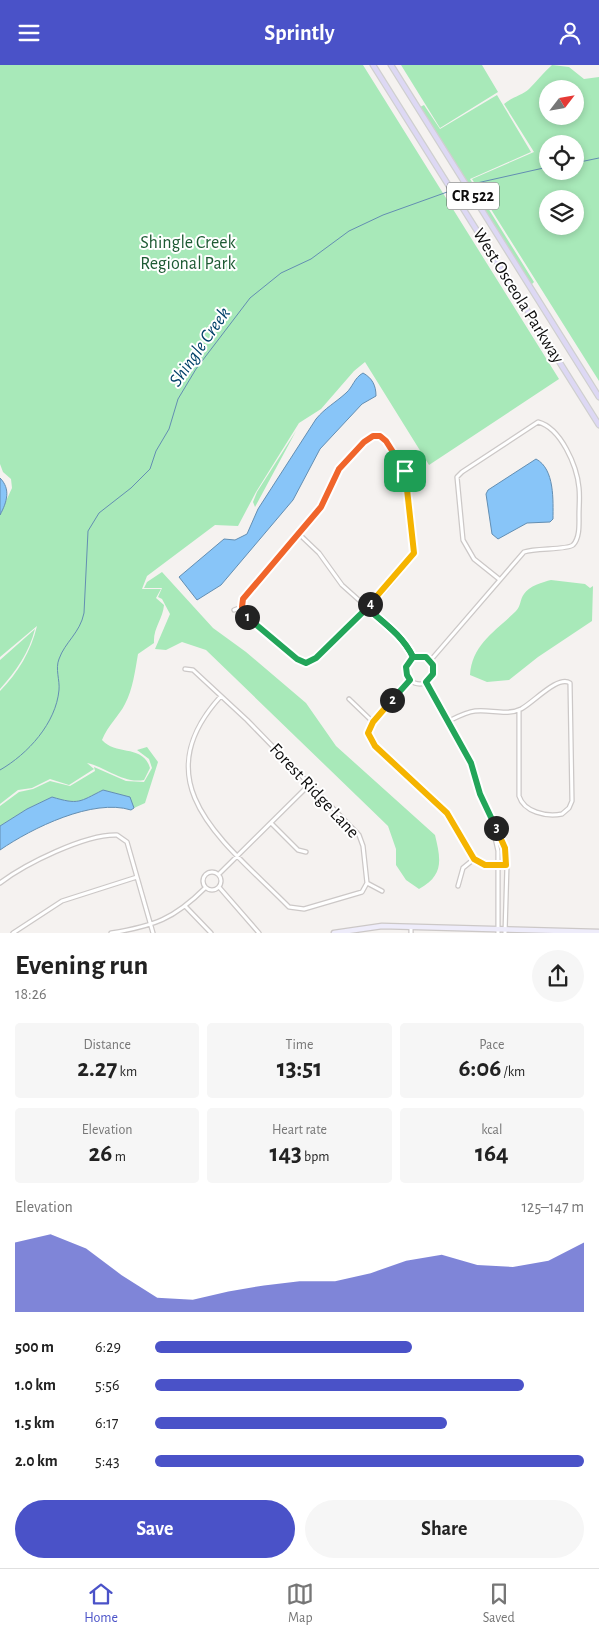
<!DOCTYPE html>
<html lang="en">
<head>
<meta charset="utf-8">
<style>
  :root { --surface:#fff; --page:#f6f6f6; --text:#222; --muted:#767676; --line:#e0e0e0; --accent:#4a52c8 }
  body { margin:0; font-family:"Alegreya Sans",sans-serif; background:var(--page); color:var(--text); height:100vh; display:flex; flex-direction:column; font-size:19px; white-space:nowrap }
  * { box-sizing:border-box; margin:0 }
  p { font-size:16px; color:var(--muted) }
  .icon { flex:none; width:28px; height:28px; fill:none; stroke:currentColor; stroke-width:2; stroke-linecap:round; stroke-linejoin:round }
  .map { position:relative; height:868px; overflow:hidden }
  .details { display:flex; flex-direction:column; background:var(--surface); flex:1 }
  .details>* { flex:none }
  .needle { width:32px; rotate:59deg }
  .fabs { position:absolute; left:539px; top:15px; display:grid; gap:10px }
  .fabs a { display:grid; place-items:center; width:45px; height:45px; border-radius:50%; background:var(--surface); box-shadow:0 2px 8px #0003; font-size:25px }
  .pin { position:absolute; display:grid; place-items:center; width:42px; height:42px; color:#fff; margin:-21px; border-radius:10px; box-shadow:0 2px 8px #0006 }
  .km { position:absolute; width:25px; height:25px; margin:-12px; border-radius:50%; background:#222; color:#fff; font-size:14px; line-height:25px; text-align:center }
  .round { display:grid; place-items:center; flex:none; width:52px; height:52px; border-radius:26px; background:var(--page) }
  .headline { display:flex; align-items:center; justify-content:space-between; height:85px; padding:0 15px }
  h1 { font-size:28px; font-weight:700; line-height:38px }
  .metrics { display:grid; grid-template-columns:repeat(3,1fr); gap:8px; height:85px; padding:5px 15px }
  .metrics div { display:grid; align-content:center; border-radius:5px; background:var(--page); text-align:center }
  .metrics b { font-size:25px; font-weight:700 }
  .metrics small { font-size:14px; font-weight:400 }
  .metrics p { font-size:14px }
  .chart { height:140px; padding:10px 15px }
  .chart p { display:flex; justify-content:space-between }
  .chart svg { width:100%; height:90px; margin-top:5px; fill:var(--accent); opacity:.7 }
  .action { display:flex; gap:10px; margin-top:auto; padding:10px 15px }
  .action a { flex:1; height:58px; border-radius:30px; background:var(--accent); color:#fff; font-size:20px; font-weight:700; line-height:58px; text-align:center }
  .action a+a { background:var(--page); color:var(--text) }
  ul { padding:0 15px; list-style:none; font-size:16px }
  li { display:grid; grid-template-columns:80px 60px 1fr; align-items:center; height:38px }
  li i { height:12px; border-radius:6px; background:var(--accent) }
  header { display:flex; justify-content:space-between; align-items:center; height:65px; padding:0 15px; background:var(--accent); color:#fff; font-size:22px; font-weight:700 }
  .dock { display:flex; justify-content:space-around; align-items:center; height:70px; border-top:1px solid var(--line); background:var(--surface); font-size:14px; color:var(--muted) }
  .dock a { display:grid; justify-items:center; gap:2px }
  .dock .on { color:var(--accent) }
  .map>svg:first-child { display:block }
</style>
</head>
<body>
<header><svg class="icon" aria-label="menu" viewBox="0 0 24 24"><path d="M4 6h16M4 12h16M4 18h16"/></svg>Sprintly<svg class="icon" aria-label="person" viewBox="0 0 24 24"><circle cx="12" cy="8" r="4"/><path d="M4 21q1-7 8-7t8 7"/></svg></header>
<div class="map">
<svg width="599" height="868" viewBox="0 0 599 868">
  <rect width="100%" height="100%" fill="#f5f2f0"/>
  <path fill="#a8e9b9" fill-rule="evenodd" d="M0 0H363L559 314 429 400 365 297 354 306 321 344 299 358 256 427 238 461 215 460 147 511 142 524H161L156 533 164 540C163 554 153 563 154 578L138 589C135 606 133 624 125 639 119 651 108 660 102 675 116 691 143 679 150 703L144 715C123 719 106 702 87 698L94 704 69 720 50 714 32 723 18 725 0 739V626C18 608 31 586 37 561L0 592V449L12 423 11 414 3 407 0 399Z
    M401 0H482L498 27 440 63Z
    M552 0 569 2 584 14 599 12V316L472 114 534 87 504 39C512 32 523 30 529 24 537 16 543 8 552 0ZM548 24H575V51H548ZM548 79H575V106H548ZM548 134H575V161H548Z
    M497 30 531 87 470 114 534 217 531 220 420 42 424 40 440 64Z
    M296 366 255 442 253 437 257 427Z
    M162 507 213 563 246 587 306 638 336 681 435 770C441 795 444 810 419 824L406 815 396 800V784L388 761 206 585 182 577 166 585 155 584 170 549 162 534 158 532 162 523H144L147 517Z
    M551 515 585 519 590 523 593 521 592 556 538 592 509 615 487 617 470 610C472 579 496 566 516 546 521 541 520 534 524 529 529 521 543 517 551 515Z
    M35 564C29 588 16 606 0 624V595Z
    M147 682 158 697 145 738 134 743 129 732 103 725C79 737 79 740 52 732L27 744 0 761V741L19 727 33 724 50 716 70 721 95 706 94 702 126 716 144 717 152 703 149 694 137 685Z"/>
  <path fill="#88c5f8" stroke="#638eb2" d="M363 308C372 313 376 320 376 331L362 339 320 384 293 435 221 520 197 535 179 512 224 474 235 475 247 469 258 444 316 354C325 343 335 338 346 328 353 322 354 313 363 308Z
    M536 394C555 404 553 436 553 454L550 457 527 458 498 474 492 469 486 429 488 425Z
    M0 413C11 424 7 437 0 450Z
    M103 725 130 732 134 743 131 745C93 733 32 763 0 785V761L27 744 52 732C79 740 79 737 103 725Z"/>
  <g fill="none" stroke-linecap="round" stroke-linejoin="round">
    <path stroke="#638eb2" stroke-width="1" d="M575 98 599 93
      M468 120 548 102
      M454 125 464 121
      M0 705C28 689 56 658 59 625 60 615 55 604 59 594 65 577 80 568 84 548L88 466 99 448 131 423 150 404 156 386 169 364 178 334 196 304 250 233 281 208 311 194 349 166 383 150 450 126"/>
    <g stroke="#ccc8c7" stroke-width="5.5">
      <path id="street" d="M373 371C387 372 401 393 405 406 410 422 414 471 414 488 397 514 333 586 306 598L297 594 245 550 242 542 243 534 321 442 339 404 364 377Z
        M299 469 319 488 342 520 397 569 408 582 413 592
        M234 545 242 542
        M406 605a14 14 0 1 1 28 0a14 14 0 1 1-28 0Z
        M430 596 524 487C536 483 567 485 573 480 580 473 579 459 579 450 579 441 580 432 579 423 577 401 561 363 538 357L462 407 457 412 463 475 474 494 499 514
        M185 604 193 605 247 655 359 770 363 781 367 818 362 827 304 844 289 842C227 779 140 720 221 631
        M410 615C398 629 365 657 370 675L447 748 474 794 485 800H507
        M426 617 471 698 480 729 501 771 507 800 505 868
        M349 634 373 657
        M449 656C457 652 466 647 475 646 490 644 507 651 521 644 534 637 558 610 570 618L572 736 569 743 562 749C546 752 524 747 519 731V645
        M491 755 498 786V868
        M271 758 298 785 306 787
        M203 816a9 9 0 1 1 18 0a9 9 0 1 1-18 0Z
        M219 809 310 719
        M0 818C25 799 85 769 117 770L127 777 153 868
        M367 818 382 826
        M458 821 463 803 474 794
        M219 822 259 868
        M186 842 211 868
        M411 862V868
        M13 868 62 836 137 812
        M111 868C154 861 174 854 205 823"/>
    </g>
    <g stroke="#ccc8c7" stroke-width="7">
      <path id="secondary" d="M334 868 382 861 599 867"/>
    </g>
    <g stroke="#cfcfcf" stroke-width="7">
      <path id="primary" d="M373 0 599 360
        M391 0 599 332"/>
    </g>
    <use href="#street" stroke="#fff" stroke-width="3"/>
    <use href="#secondary" stroke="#eeecfa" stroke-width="4.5"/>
    <use href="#primary" stroke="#ddd8f4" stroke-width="4.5"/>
  </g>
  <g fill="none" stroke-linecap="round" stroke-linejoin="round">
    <g stroke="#fff" stroke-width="10">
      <path id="split-1" d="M247 552 242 542 243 534 321 442 339 404 364 377 373 371H380L386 376 405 406"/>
    </g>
    <g stroke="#fff" stroke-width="10">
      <path id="split-2" d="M247 552 297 594 306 598 316 593 367 543C384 558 403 571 413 592L406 602 407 610 410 615 392 635"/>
    </g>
    <g stroke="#fff" stroke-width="10">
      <path id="split-3" d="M392 635 373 657 368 668 375 681 447 748 474 794 485 800H506L505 783 496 763"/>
    </g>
    <g stroke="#fff" stroke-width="10">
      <path id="split-4" d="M370 539 367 543C384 558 403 571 413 592H426L433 600V609L426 617 471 698 480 729 496 763"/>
    </g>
    <g stroke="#fff" stroke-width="10">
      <path id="split-5" d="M370 539 414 488 405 406"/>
    </g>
    <use href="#split-1" stroke="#f0652b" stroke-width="6"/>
    <use href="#split-2" stroke="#22a559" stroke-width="6"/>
    <use href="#split-3" stroke="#f5b400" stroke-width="6"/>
    <use href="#split-4" stroke="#22a559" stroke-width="6"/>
    <use href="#split-5" stroke="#f5b400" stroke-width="6"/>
  </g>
  <g text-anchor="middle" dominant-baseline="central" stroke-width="4" stroke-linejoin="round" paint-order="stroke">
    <rect fill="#fff" stroke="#565656" stroke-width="1" x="447" y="117.5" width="52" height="27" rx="4"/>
    <g font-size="16" font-weight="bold" fill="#0e0d0d">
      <text x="473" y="131">CR 522</text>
    </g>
    <g font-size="18" fill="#1d5a33" stroke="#fff">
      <text x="188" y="178">Shingle Creek<tspan x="188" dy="21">Regional Park</tspan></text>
    </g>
    <g font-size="18" fill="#0e0d0d" stroke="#fff">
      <text transform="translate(518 231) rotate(58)">West Osceola Parkway</text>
      <text transform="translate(314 726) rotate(47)">Forest Ridge Lane</text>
    </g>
    <g font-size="19" font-style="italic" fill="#004068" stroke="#fff">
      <text transform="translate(200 282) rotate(-55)">Shingle Creek</text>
    </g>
  </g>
</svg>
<div class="fabs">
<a><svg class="needle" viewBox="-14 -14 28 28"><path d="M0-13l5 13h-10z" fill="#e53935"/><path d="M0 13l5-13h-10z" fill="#767676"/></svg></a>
<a><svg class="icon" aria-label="locate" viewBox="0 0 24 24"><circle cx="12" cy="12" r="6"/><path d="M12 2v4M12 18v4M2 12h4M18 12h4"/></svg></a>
<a><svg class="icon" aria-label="layers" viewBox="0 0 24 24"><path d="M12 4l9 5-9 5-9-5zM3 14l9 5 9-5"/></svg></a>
</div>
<div class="pin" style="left:405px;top:406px;background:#1e9e55"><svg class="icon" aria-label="arrive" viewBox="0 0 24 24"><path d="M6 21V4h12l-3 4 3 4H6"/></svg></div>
<b class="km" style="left:247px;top:552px">1</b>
<b class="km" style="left:392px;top:635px">2</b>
<b class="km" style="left:496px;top:763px">3</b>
<b class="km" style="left:370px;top:539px">4</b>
</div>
<section class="details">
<div class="headline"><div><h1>Evening run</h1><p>18:26</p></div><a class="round"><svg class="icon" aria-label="share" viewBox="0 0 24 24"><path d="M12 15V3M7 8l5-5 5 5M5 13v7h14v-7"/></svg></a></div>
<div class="metrics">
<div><p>Distance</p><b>2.27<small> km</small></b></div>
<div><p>Time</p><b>13:51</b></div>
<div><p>Pace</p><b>6:06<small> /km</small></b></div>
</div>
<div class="metrics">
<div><p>Elevation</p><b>26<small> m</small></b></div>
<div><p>Heart rate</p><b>143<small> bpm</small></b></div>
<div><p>kcal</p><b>164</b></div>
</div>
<div class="chart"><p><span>Elevation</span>125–147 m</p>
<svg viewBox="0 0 160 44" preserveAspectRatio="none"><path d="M0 44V10L10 6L20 13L30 26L40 37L50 38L60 34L70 31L80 29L90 29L100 25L110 19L120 16L130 21L140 22L150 19L160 10V44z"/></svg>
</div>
<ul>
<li><b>500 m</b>6:29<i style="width:60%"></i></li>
<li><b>1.0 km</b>5:56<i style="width:86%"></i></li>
<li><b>1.5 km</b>6:17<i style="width:68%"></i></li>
<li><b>2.0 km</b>5:43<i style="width:100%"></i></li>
</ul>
<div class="action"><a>Save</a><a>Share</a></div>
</section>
<nav class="dock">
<a class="on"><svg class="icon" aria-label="home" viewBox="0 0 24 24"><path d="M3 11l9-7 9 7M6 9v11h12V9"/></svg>Home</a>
<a><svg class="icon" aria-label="map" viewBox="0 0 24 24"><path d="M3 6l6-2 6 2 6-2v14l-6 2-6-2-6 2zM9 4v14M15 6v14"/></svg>Map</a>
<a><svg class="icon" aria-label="saved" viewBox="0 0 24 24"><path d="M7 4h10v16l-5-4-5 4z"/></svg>Saved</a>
</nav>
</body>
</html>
